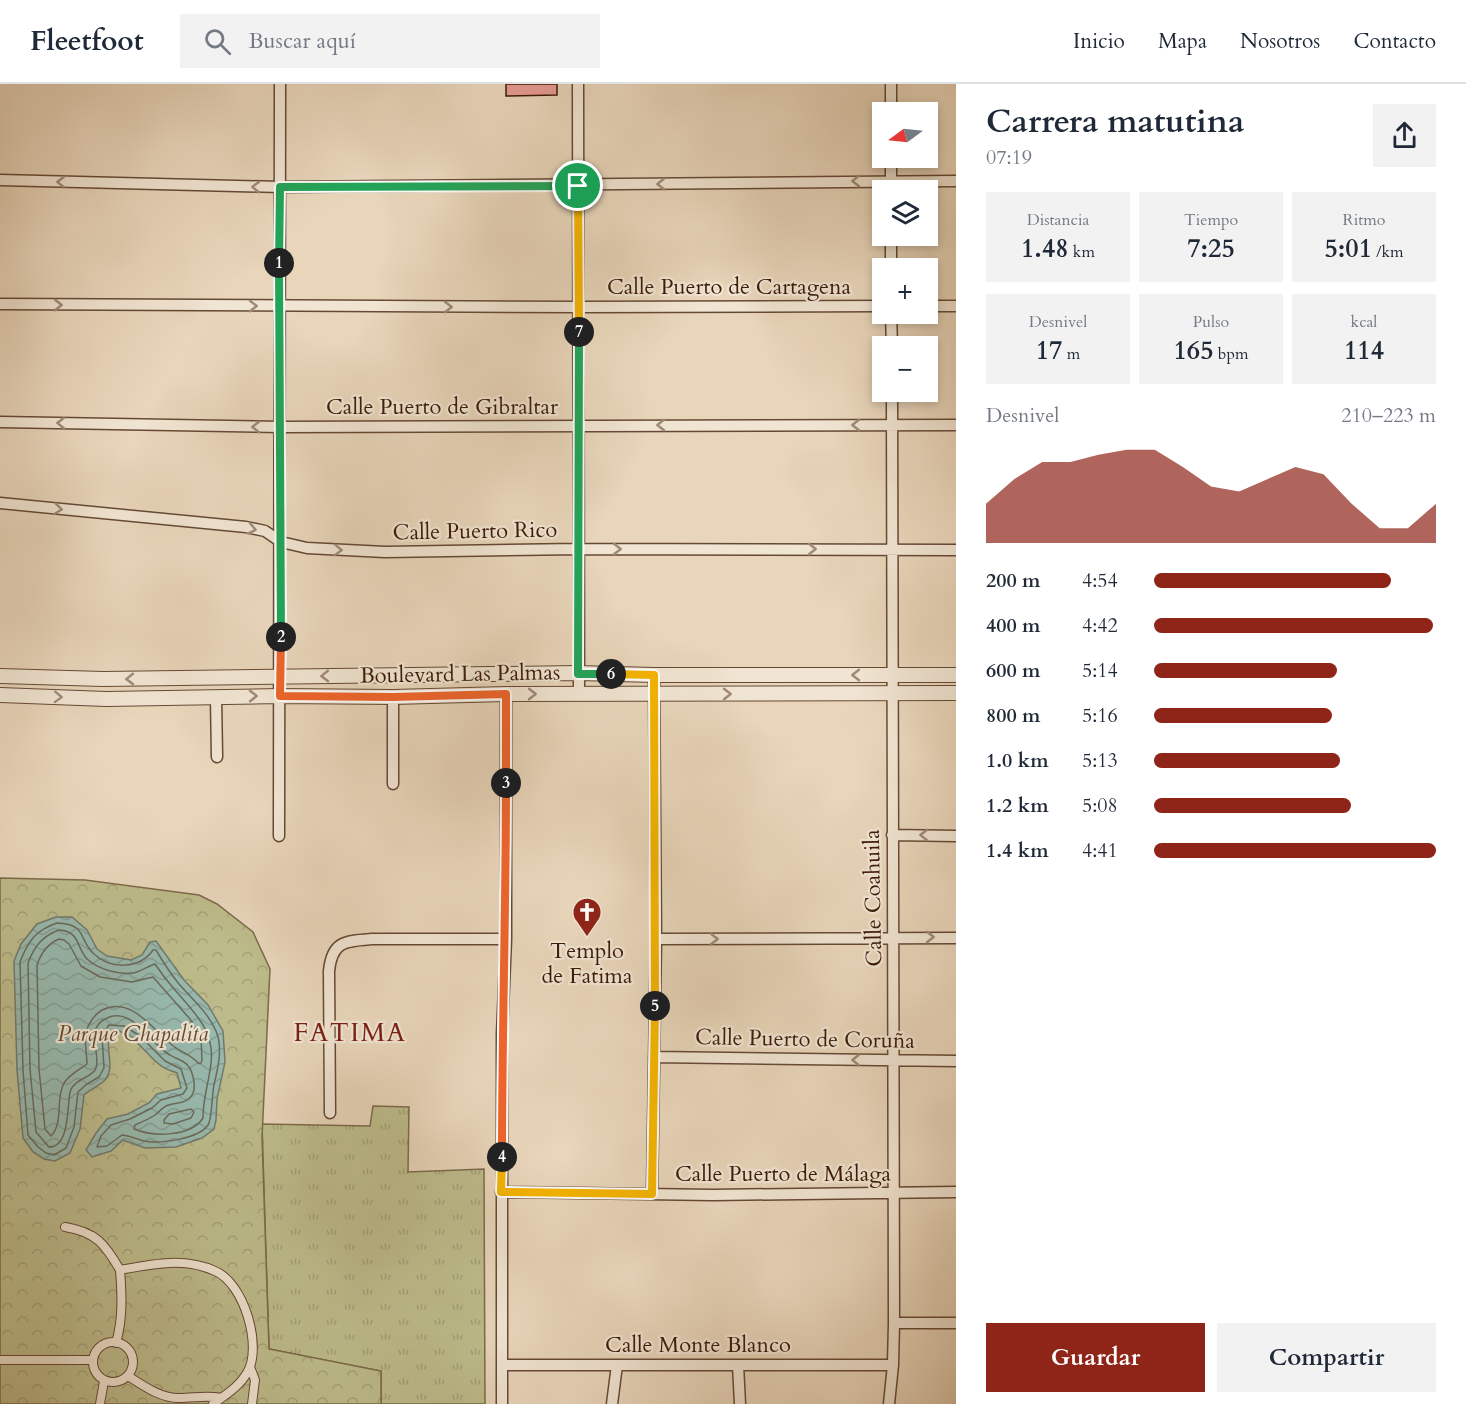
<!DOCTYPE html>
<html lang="es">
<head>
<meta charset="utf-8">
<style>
  :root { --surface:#fff; --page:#f2f2f3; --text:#1f2937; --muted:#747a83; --line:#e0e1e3; --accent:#8f2418 }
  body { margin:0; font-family:Cardo,serif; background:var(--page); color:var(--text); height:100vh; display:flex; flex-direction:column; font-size:22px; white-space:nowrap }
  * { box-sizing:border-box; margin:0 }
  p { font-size:20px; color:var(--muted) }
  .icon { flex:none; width:33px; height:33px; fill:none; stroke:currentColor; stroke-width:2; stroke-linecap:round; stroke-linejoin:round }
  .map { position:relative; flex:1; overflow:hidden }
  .panel { display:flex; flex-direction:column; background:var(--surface); width:510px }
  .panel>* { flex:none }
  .needle { width:39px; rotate:255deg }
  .tools { position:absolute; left:872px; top:18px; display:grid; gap:12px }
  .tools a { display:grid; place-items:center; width:66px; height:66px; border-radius:0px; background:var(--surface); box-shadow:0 3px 9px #0003; font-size:30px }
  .pin { position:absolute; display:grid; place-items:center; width:51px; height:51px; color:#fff; margin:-26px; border:3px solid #fff; border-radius:50%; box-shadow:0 2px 6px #0007 }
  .km { position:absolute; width:30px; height:30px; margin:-15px; border-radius:50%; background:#222; color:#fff; font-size:16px; line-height:30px; text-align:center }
  .round { display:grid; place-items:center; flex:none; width:63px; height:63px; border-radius:0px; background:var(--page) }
  .head { display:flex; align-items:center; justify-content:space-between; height:102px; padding:0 30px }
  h1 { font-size:33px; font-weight:800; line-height:45px }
  .figures { display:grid; grid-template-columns:repeat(3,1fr); gap:9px; height:102px; padding:6px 30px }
  .figures div { display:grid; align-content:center; border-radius:0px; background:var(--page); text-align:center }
  .figures b { font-size:26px; font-weight:800 }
  .figures small { font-size:16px; font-weight:400 }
  .figures p { font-size:16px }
  .chart { height:168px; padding:12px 30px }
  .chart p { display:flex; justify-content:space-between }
  .chart svg { width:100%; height:108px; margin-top:6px; fill:var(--accent); opacity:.7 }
  .button { display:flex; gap:12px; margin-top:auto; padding:12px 30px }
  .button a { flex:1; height:69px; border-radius:0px; background:var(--accent); color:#fff; font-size:24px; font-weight:800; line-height:69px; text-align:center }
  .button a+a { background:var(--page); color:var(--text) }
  ul { padding:0 30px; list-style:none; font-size:20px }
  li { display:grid; grid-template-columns:96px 72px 1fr; align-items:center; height:45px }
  li i { height:15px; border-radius:8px; background:var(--accent) }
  header { display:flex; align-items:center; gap:36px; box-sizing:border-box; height:84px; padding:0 30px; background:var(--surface); border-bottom:2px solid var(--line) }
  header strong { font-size:28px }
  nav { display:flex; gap:33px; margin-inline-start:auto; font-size:21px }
  .search { width:420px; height:54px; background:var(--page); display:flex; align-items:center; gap:15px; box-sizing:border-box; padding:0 21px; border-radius:0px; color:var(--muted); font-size:22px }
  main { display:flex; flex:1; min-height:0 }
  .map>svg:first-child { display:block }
</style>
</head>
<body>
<header>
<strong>Fleetfoot</strong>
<div class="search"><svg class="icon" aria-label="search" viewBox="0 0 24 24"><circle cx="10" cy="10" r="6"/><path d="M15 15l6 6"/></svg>Buscar aquí</div>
<nav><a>Inicio</a><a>Mapa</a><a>Nosotros</a><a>Contacto</a></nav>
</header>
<main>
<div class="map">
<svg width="956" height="1320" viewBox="0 0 956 1320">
  <defs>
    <pattern id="grass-tufts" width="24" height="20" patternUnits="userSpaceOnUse" patternTransform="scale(1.5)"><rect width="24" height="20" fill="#bdbb8b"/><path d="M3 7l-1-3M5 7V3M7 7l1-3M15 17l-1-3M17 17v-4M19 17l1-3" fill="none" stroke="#a3a076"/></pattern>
    <pattern id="park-crowns" width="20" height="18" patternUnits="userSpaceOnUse" patternTransform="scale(1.5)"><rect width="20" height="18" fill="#bdbb8b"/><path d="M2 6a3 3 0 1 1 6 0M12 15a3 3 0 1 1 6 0" fill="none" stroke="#a3a076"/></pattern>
    <pattern id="water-waves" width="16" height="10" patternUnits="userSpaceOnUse" patternTransform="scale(1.5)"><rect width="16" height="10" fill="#97b9ae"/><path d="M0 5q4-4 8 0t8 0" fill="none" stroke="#839e94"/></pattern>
  </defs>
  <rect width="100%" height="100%" fill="#e8d5ba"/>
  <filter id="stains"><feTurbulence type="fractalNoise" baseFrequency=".00333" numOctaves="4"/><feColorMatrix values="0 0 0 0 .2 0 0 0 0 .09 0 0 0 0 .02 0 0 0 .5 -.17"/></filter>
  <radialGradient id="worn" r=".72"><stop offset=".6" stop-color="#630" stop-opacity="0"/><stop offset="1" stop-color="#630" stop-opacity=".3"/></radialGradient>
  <path fill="url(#grass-tufts)" stroke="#7c6a4a" stroke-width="1.5" d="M373 1022 409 1023 408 1088 484 1085 485 1320H381V1287L269 1265 262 1040 370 1042Z"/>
  <path fill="url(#park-crowns)" stroke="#7c6a4a" stroke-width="1.5" d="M0 794 85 796 199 811 217 820 253 848 270 885 262 1053 269 1265 381 1287V1320H0Z"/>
  <path fill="url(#water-waves)" stroke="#72796c" stroke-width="1.5" d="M56 833H72L87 846 97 865 107 872 131 876 142 871 150 858 156 857 184 896 208 921 223 947 225 978 217 1015 216 1036 214 1045 202 1054 176 1063 145 1064 123 1056 111 1067 92 1073 86 1066 96 1049 107 1035 128 1030 149 1019 157 1010 181 1004 177 989C172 987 164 985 160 981 144 969 134 948 113 946 101 962 118 982 104 997 99 1002 90 1005 84 1011L80 1045 70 1069 55 1077 44 1075 33 1068 23 1054 17 986 14 877 21 860 37 840Z"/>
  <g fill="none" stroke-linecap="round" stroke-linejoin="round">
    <path stroke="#696a5b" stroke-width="1.5" d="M57 839C88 840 78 856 94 870 111 886 140 885 153 866H156C163 878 170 889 179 900 192 915 207 927 216 947 223 963 218 984 214 1001 212 1009 212 1036 208 1041 199 1055 159 1060 144 1057 137 1055 130 1052 122 1051L107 1062 97 1063 101 1052 111 1041 130 1035 152 1024 161 1016 183 1010 187 1004 181 985 165 977 140 952 124 942 109 941 102 952 104 984 99 993 87 1000 78 1008 74 1043 66 1064 54 1071 46 1069 38 1063 28 1051 23 986 20 878C28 857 36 846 57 839Z
      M59 846C80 847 76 863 87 875 98 885 118 891 133 889 140 888 148 882 155 880 161 889 168 898 175 906 194 928 215 947 211 979 209 998 203 1013 203 1034 191 1053 153 1053 134 1045L135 1041C142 1038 149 1035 155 1031 159 1028 162 1024 166 1022 175 1018 188 1021 193 1009 196 1002 193 989 189 983 185 976 176 975 170 971 152 962 133 922 107 934 84 944 101 969 96 984 93 994 74 994 70 1008 67 1022 70 1063 49 1063L36 1048 30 985 28 879C34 863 42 852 59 846Z
      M59 855 64 856 69 860 81 882 100 893 132 898 153 893 190 935 201 954 202 976 201 979H198C190 970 180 968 172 961 153 946 131 911 102 926 95 930 88 940 86 948 84 959 87 970 87 980 79 986 69 991 64 999 55 1015 64 1039 51 1052L45 1045 39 985 37 881C41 869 47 860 59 855Z
      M191 1025 194 1028 191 1034 173 1040 164 1039V1036L169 1030Z"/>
  </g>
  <path fill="#e69b93" stroke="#3b1a08" stroke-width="1.5" d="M506 0H557V11L506 12Z"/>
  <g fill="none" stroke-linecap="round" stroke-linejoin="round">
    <g stroke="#664934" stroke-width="10">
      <path id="pedestrian" d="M65 1143C96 1148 105 1160 120 1186 152 1180 184 1173 215 1187 244 1199 263 1263 247 1289 239 1303 225 1311 213 1320
        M93 1278a20 20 0 1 1 40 0a20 20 0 1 1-40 0Z
        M116 1259C123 1235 122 1211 120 1186
        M0 1276H93
        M250 1283 255 1296 252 1320
        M128 1292C144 1302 160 1314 179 1314 194 1314 207 1311 221 1314
        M100 1320 104 1297"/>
    </g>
    <g stroke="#664934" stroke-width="13">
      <path id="minor" d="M578 0 579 610
        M891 0V28
        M891 74V106
        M0 96 280 103 956 97
        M891 184V152
        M0 220 579 223 882 222
        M927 222H956
        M891 230 892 262
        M0 338 281 343 956 341
        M0 419 246 443 265 447 281 458 307 464 385 468 578 465 956 466
        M216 613 217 673
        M393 613V700
        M892 751 956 752
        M279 752 280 0
        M656 855 956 854
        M654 973 956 977
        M330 1029 329 887C332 857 345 857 372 855H506
        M501 1108 713 1111 956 1108
        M652 1110 656 855 654 591
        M894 1239H956
        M502 1281H893
        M738 1281 740 1320
        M502 1320V950L506 855V610
        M612 1320 617 1281
        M889 1320 893 1281 894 1239 892 308"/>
    </g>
    <g stroke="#664934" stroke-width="16">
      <path id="tertiary" d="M0 592 103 595 578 589 654 591H956
        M0 611 106 615 280 612 393 613 506 610 956 609"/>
    </g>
    <use href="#pedestrian" stroke="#f0e4d2" stroke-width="8"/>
    <use href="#minor" stroke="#f0e4d2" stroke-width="10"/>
    <use href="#tertiary" stroke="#f0e4d2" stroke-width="14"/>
  </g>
  <defs><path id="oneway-chevron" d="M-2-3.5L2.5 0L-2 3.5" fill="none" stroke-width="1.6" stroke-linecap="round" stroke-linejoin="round" transform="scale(1.5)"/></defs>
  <g stroke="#9f8977">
    <use href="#oneway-chevron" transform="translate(856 97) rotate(179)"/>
    <use href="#oneway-chevron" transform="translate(61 98) rotate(-179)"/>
    <use href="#oneway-chevron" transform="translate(661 100) rotate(179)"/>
    <use href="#oneway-chevron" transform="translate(256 103) rotate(-179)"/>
    <use href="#oneway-chevron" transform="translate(58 221)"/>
    <use href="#oneway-chevron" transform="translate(253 222)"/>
    <use href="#oneway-chevron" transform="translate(448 223)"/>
    <use href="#oneway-chevron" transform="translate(61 339) rotate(-179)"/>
    <use href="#oneway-chevron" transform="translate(661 341) rotate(180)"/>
    <use href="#oneway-chevron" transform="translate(856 341) rotate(180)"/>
    <use href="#oneway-chevron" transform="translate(256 343) rotate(-179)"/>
    <use href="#oneway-chevron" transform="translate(58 425) rotate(6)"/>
    <use href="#oneway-chevron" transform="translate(252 445) rotate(11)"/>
    <use href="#oneway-chevron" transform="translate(617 465)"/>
    <use href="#oneway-chevron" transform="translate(812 465)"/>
    <use href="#oneway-chevron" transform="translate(338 466) rotate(2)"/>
    <use href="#oneway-chevron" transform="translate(856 591) rotate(180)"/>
    <use href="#oneway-chevron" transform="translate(325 592) rotate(179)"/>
    <use href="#oneway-chevron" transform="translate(130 595) rotate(179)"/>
    <use href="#oneway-chevron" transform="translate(532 610)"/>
    <use href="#oneway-chevron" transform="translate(727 610)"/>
    <use href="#oneway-chevron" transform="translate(253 612) rotate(-1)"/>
    <use href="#oneway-chevron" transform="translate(58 613) rotate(2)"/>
    <use href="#oneway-chevron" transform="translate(924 751) rotate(-179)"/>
    <use href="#oneway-chevron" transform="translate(930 853)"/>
    <use href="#oneway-chevron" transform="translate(714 855)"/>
    <use href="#oneway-chevron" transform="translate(856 976) rotate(-179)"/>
  </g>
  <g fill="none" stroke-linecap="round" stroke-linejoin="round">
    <g stroke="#fff" stroke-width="12">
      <path id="split-1" d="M279 179 280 103 578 102"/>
    </g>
    <g stroke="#fff" stroke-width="12">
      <path id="split-2" d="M279 179 281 553"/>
    </g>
    <g stroke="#fff" stroke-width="12">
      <path id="split-3" d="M281 553 280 612 393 613 506 610V699"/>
    </g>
    <g stroke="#fff" stroke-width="12">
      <path id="split-4" d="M502 1073C502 948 506 823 506 699"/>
    </g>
    <g stroke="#fff" stroke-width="12">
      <path id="split-5" d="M502 1073 501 1108 652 1110 655 922"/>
    </g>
    <g stroke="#fff" stroke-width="12">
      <path id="split-6" d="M611 590 654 591 655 922"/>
    </g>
    <g stroke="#fff" stroke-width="12">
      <path id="split-7" d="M579 248 578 590H611"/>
    </g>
    <g stroke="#fff" stroke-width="12">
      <path id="split-8" d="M578 102 579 248"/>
    </g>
    <use href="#split-1" stroke="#22a559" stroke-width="8"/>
    <use href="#split-2" stroke="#22a559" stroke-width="8"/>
    <use href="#split-3" stroke="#f0652b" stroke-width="8"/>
    <use href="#split-4" stroke="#f0652b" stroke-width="8"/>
    <use href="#split-5" stroke="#f5b400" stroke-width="8"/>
    <use href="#split-6" stroke="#f5b400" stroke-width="8"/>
    <use href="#split-7" stroke="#22a559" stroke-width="8"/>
    <use href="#split-8" stroke="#f5b400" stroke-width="8"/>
  </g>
  <defs>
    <g id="church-pin" transform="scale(1.5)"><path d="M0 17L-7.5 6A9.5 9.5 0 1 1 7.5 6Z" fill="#8f2418" stroke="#f0e4d2"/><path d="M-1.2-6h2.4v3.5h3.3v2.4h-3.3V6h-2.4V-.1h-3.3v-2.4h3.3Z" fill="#fff"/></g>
  </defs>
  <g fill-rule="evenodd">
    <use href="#church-pin" x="587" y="828"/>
  </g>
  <g text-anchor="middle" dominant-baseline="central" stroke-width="4.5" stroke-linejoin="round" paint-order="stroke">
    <g font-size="22" fill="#3b1a08" stroke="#f0e4d2">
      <text x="729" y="203">Calle Puerto de Cartagena</text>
      <text x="442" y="323">Calle Puerto de Gibraltar</text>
      <text transform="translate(475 447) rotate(-1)">Calle Puerto Rico</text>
      <text transform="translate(460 590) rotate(-1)">Boulevard Las Palmas</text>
      <text transform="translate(873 814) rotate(-91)">Calle Coahuila</text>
      <text transform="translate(805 955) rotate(1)">Calle Puerto de Coruña</text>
      <text x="783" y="1090">Calle Puerto de Málaga</text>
      <text x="698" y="1261">Calle Monte Blanco</text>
    </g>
    <g font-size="22" fill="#3b1a08" stroke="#f0e4d2">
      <text x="587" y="867">Templo<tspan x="587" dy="25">de Fatima</tspan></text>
    </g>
    <g font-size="22" font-style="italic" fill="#624a2f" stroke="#f0e4d2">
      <text x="133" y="950">Parque Chapalita</text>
    </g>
    <g font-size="26" letter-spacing="1.5" fill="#7a1f14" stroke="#f0e4d2">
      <text x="350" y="948">FATIMA</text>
    </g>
  </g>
  <rect width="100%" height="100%" filter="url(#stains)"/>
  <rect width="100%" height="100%" fill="url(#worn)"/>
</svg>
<div class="tools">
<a><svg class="needle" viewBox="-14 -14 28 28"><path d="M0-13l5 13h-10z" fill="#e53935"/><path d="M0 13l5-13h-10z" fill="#747a83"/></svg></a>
<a><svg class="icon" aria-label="layers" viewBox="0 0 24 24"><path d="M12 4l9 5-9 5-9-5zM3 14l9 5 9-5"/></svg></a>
<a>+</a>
<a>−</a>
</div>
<div class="pin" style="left:578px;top:102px;background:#1e9e55"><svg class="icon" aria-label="arrive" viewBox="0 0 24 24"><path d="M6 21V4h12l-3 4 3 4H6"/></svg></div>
<b class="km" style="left:279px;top:179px">1</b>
<b class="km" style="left:281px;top:553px">2</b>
<b class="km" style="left:506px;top:699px">3</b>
<b class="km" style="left:502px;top:1073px">4</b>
<b class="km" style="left:655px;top:922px">5</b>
<b class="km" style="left:611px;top:590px">6</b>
<b class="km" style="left:579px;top:248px">7</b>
</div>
<section class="panel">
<div class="head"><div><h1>Carrera matutina</h1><p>07:19</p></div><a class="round"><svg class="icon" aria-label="share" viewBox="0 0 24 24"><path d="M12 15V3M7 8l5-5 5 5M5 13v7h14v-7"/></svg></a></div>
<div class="figures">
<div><p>Distancia</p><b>1.48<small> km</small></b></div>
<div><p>Tiempo</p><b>7:25</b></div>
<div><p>Ritmo</p><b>5:01<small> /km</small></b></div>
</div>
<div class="figures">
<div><p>Desnivel</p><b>17<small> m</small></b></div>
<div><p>Pulso</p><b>165<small> bpm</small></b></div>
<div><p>kcal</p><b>114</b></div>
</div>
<div class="chart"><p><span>Desnivel</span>210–223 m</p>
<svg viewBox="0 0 160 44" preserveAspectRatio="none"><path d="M0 44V28L10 18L20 11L30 11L40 8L50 6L60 6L70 13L80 21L90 23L100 18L110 13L120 16L130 28L140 38L150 38L160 28V44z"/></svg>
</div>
<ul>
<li><b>200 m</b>4:54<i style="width:84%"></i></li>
<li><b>400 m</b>4:42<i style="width:99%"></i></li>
<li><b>600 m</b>5:14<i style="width:65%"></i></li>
<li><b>800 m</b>5:16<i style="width:63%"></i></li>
<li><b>1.0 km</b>5:13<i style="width:66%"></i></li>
<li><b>1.2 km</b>5:08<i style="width:70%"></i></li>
<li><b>1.4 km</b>4:41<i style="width:100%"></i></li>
</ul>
<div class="button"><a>Guardar</a><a>Compartir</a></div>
</section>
</main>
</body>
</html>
